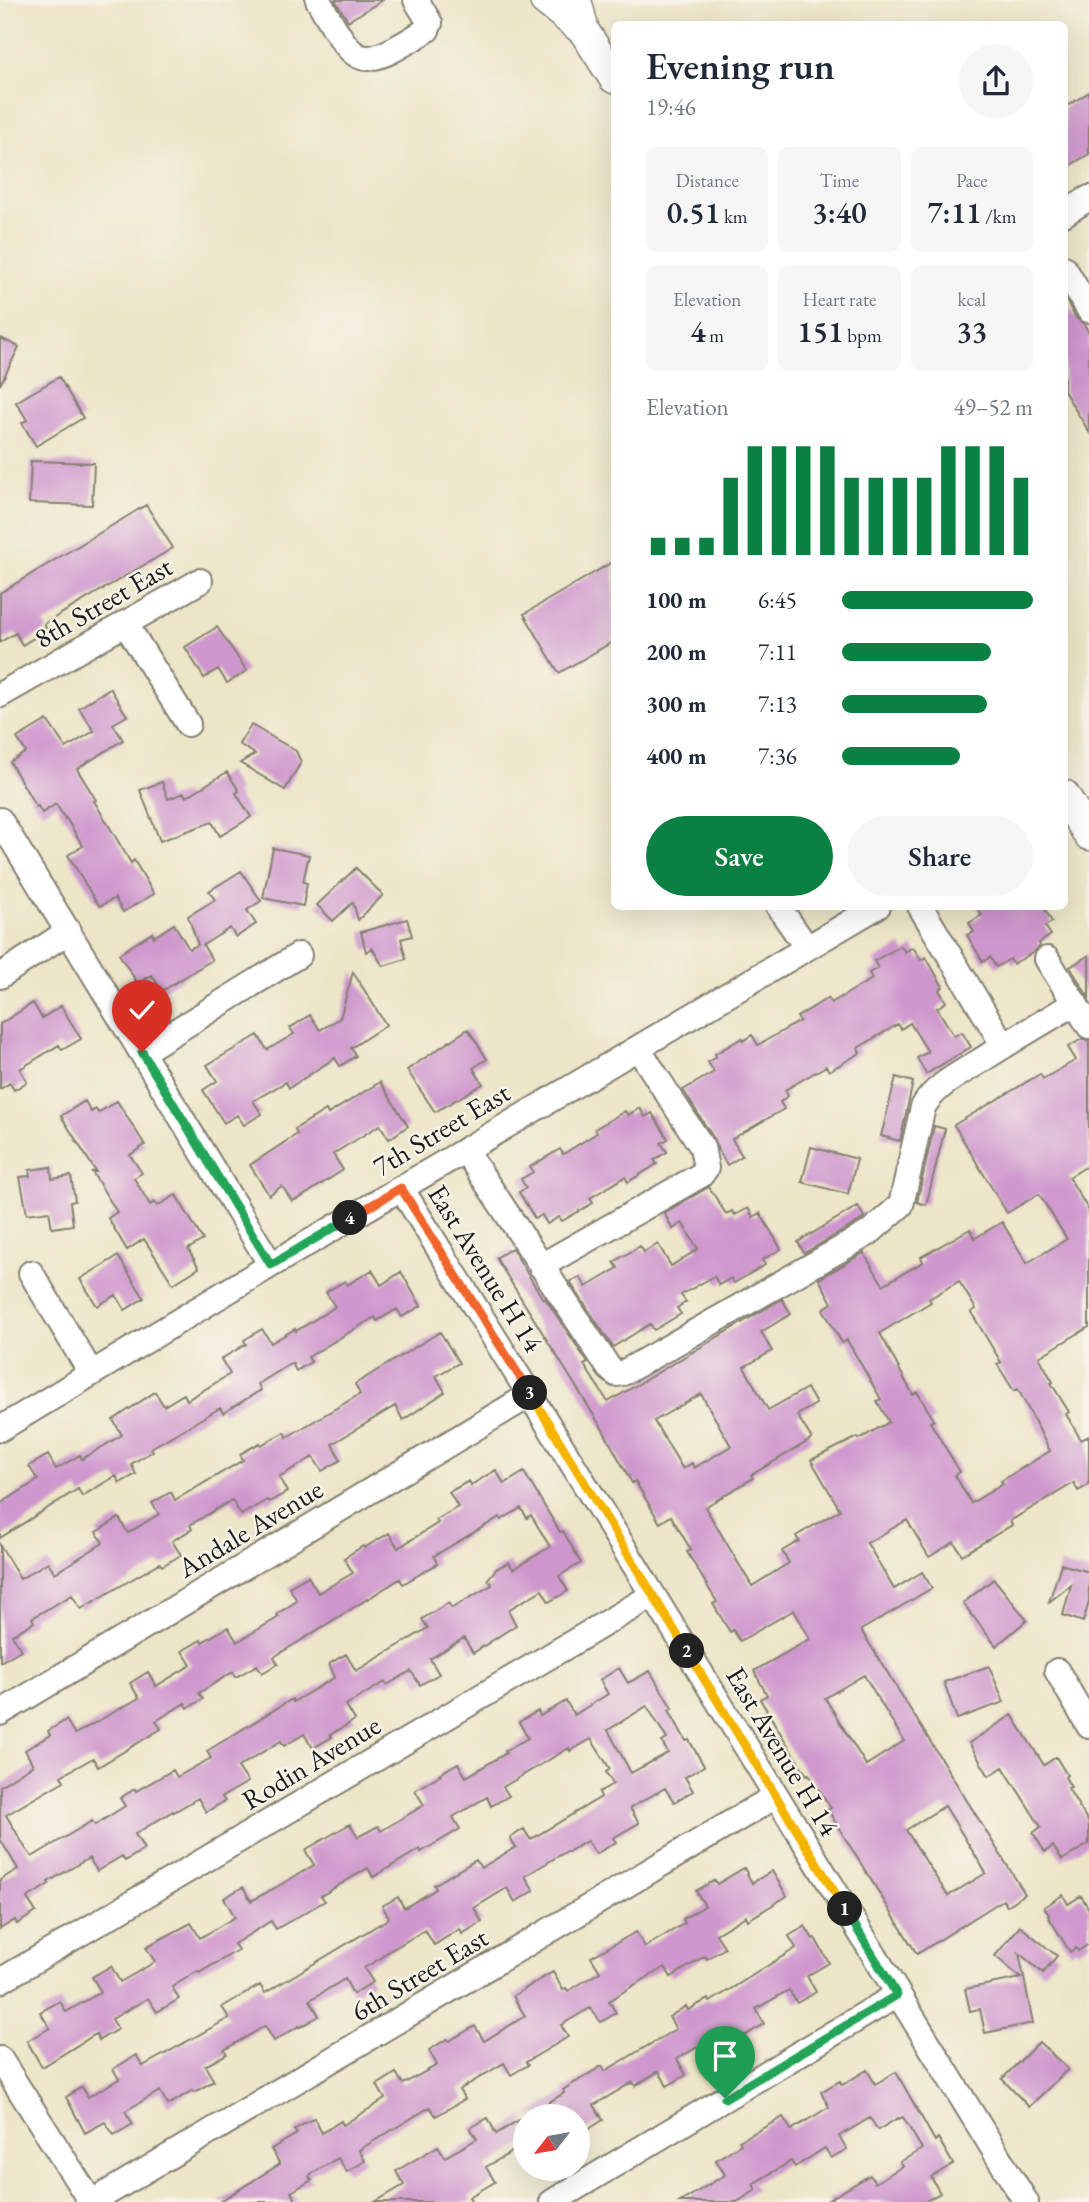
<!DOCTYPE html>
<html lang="en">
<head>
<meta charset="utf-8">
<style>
  :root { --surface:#fff; --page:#f6f6f7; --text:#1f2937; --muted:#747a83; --accent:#0b8043 }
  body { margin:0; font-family:"EB Garamond",serif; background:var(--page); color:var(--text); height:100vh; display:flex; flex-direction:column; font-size:26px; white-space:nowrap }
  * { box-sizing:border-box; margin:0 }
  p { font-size:23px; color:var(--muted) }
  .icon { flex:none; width:38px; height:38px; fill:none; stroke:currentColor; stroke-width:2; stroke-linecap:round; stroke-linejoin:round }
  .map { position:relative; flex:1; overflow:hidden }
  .sheet { position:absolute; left:611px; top:21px; width:457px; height:889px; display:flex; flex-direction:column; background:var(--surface); border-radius:10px; box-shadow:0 7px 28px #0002 }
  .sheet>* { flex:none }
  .needle { width:46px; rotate:239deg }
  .fabs { position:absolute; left:513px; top:2104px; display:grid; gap:14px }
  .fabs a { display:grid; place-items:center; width:77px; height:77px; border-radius:50%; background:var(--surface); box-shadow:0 7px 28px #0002; font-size:35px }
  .pin { position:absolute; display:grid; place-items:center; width:60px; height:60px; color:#fff; margin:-72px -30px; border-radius:50% 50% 50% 0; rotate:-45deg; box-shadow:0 0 7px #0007 }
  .pin .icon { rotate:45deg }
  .km { position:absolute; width:35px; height:35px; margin:-18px; border-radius:50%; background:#222; color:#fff; font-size:19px; line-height:35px; text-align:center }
  .round { display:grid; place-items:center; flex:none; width:74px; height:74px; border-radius:37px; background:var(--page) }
  .headline { display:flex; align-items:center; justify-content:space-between; height:119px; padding:0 35px }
  h1 { font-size:38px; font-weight:600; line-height:52px }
  .metrics { display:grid; grid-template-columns:repeat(3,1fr); gap:10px; height:119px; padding:7px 35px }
  .metrics div { display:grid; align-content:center; border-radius:10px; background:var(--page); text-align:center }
  .metrics b { font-size:30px; font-weight:600 }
  .metrics small { font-size:19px; font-weight:400 }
  .metrics p { font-size:19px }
  .chart { height:196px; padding:14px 35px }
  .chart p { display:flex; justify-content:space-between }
  .chart svg { width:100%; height:126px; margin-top:7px; stroke:var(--accent); stroke-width:6 }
  .button { display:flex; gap:14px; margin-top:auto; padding:14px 35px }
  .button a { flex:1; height:80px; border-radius:42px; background:var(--accent); color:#fff; font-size:28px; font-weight:600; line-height:80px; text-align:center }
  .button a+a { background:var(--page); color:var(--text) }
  ul { padding:0 35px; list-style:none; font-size:23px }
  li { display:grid; grid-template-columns:112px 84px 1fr; align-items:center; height:52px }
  li i { height:18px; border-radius:9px; background:var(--accent) }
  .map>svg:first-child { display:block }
</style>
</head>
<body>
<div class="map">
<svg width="1089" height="2202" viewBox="0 0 1089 2202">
  <rect width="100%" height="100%" fill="#f7f3e8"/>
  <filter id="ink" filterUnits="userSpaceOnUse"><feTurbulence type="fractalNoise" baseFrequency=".0143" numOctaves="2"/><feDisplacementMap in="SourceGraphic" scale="14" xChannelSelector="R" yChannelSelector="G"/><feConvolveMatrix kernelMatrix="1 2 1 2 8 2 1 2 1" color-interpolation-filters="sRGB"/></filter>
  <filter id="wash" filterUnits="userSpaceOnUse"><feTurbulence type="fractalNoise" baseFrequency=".00686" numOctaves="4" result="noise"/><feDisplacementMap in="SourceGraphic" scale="28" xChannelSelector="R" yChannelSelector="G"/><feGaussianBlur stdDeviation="1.57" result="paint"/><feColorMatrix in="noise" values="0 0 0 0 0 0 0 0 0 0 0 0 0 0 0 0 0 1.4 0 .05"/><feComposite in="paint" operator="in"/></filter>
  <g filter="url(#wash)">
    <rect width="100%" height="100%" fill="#ece5c7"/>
    <g id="blocks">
      <path fill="#cf97cd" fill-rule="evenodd" d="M335 0H383L348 21Z
        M1089 92V154L1064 169V108Z
        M1064 297 1076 318 1084 324 1089 333V432L1064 391Z
        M0 338 19 347 0 385Z
        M59 377 83 418 36 446 22 423 27 420 16 402Z
        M31 461 94 463 92 505 29 503Z
        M146 505 173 548 44 624 47 630 22 645 16 633 0 642V593Z
        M614 561V641L559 673 524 614Z
        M217 627 247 671 227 683 218 669 204 678 185 647Z
        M110 688 127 716 113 724 123 740 77 769 96 800 94 801 131 863 134 860 154 894 123 912 115 898 100 906 95 900 68 855 83 846 66 818 65 819 56 804 42 813 38 806 36 807 10 762 26 752 17 738 47 720 66 748 94 731 79 708Z
        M251 725 296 751 301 762 285 790 240 763 255 754 239 744Z
        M227 772 239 791 236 793 251 817 220 836 212 822 160 841 140 790 162 782 168 799 184 793 186 797Z
        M273 848 309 855 303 882 307 883 303 906 263 898Z
        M356 868 383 895 358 920 353 902 333 921 317 905Z
        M241 871 261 901 247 910 256 924 236 937 230 928 203 945 212 960 162 991 152 975 138 984 119 954 152 933 154 937 174 924 189 949 198 945 188 916 215 900 209 891Z
        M976 906H1043L1052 922 1045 926 1051 935 1039 943 1040 946 1034 952 1013 964 1010 959 996 967 990 957 983 962 967 935 974 932 969 923 982 915Z
        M407 919 412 936 401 939 406 959 383 966 372 948 366 952 361 932Z
        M901 946 905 952 913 947 921 960 926 957 943 987 939 990 946 1002 937 1008 954 1036 962 1032 971 1047 926 1074 917 1058 928 1052 910 1023 901 1029 898 1024 858 1048 860 1053 829 1071 826 1066 785 1090 788 1096 780 1102 784 1109 732 1139 742 1156 727 1165 718 1150 714 1139 683 1090 714 1072 708 1062 716 1057 715 1054 742 1038 743 1041 752 1035 758 1045 800 1021 797 1017 828 998 831 1003 872 979 869 973 878 968 874 961Z
        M1089 955V998L1070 967Z
        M353 972 386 1025 351 1048 356 1056 340 1066 335 1058 289 1088 286 1082 253 1101 262 1114 244 1125 237 1115 224 1123 203 1090 217 1081 207 1065 258 1035 267 1050 294 1034 290 1028 310 1015 320 1030 340 1018Z
        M33 1003 42 1018 61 1006 81 1039 62 1050 59 1045 20 1069 27 1082 14 1090 10 1083 0 1089V1024Z
        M468 1029 487 1059 473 1068 483 1084 435 1112 407 1070Z
        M1082 1039 1089 1041V1165L1069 1177 1089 1211V1327L1039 1357 1053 1382 1051 1383 1069 1412 1066 1414 1081 1440 1089 1436V1485L1078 1491 1074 1483 1010 1521 1012 1525 962 1555 954 1542 929 1557 907 1520 867 1543 894 1589 922 1572 932 1588 861 1630 1025 1894 1007 1906 1003 1900 917 1954 840 1830 828 1810 831 1808 809 1774 807 1775 793 1754 760 1699 767 1695 754 1671 810 1639 794 1610 740 1641 733 1630 730 1632 713 1604 717 1602 687 1552 691 1550 671 1516 660 1523 635 1481 632 1483 603 1430 496 1258 512 1248 543 1299 545 1298 588 1363 584 1365 608 1402 782 1299 791 1314 761 1332 772 1351 744 1367 768 1410 807 1388 816 1404 797 1415 812 1439 751 1475 753 1478 705 1507 752 1586 789 1563 782 1551 799 1541 796 1536 840 1510 811 1460 858 1437 859 1439 889 1422 877 1401 881 1399 847 1340 842 1343 823 1309 832 1303 819 1279 864 1253 883 1285 923 1262 921 1257 970 1229 975 1238 1002 1222 1027 1263 1067 1239 1039 1194 1007 1213 954 1125 1040 1074 1043 1079 1076 1060 1068 1047ZM959 1281 976 1309 971 1312 1001 1362 997 1364 1014 1391 1018 1389 1050 1451 1001 1481 1003 1484 971 1503 955 1475 960 1472 930 1422 934 1420 917 1392 913 1395 880 1333 931 1302 929 1299ZM701 1394 731 1446 694 1468 692 1463 683 1469 654 1421ZM864 1675 904 1741 866 1765 825 1698ZM945 1806 986 1873 948 1896 906 1830Z
        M896 1077 913 1082 900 1141 881 1136Z
        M380 1082 408 1126 389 1139 380 1125 333 1154 343 1170 300 1198 292 1201 282 1186 269 1195 250 1165 297 1134 295 1129 326 1110 328 1114Z
        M85 1101 91 1112 96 1109 98 1113 117 1101 145 1145 130 1155 142 1173 134 1178 150 1205 155 1202 157 1206 176 1195 203 1240 188 1249 199 1268 173 1284 144 1239 127 1250 108 1218 117 1212 92 1172H96L61 1116Z
        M640 1108 645 1117 652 1113 668 1139 661 1143 667 1152 654 1160 657 1164 628 1182 625 1177 590 1198 593 1203 562 1221 559 1217 547 1224 542 1215 535 1219 519 1192 526 1188 521 1179 533 1172 530 1167 560 1149 563 1154 597 1133 595 1129 625 1111 628 1115Z
        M934 1126 945 1129 926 1205 917 1202Z
        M811 1147 857 1159 848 1194 802 1182Z
        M51 1167 52 1179 71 1176 75 1201 70 1202 73 1225 52 1228 49 1211 27 1214 20 1177 30 1176 29 1170Z
        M709 1187 726 1214 732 1211 735 1215 748 1208 753 1217 760 1213 781 1249 762 1260 765 1265 734 1283 731 1278 719 1285 714 1276 681 1295 686 1302 677 1308 681 1314 654 1330 650 1324 613 1347 570 1282 580 1277 586 1287 618 1268 614 1262 640 1246 644 1252 658 1244 671 1266 698 1249 682 1223 673 1229 664 1213Z
        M858 1206 864 1217 860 1221 804 1253 798 1242Z
        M118 1256 144 1298 125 1310 116 1295 97 1306 80 1279Z
        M372 1270 381 1285 401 1272 421 1306 402 1317 397 1309 377 1321 375 1317 308 1357 311 1362 296 1371 292 1363 258 1384 261 1390 223 1413 220 1408 151 1448 153 1451 131 1464 136 1474 120 1483 116 1476 82 1496 78 1489 0 1538V1504L38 1480 29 1466 48 1455 56 1469 80 1455 82 1459 122 1435 113 1420 155 1392 164 1406 184 1394 187 1400 230 1374 221 1359 246 1344 244 1340 262 1329 271 1343 295 1329 296 1331 335 1307 326 1292 345 1281 347 1285Z
        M440 1332 459 1363 436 1376 445 1392 403 1420 395 1406 332 1444 341 1460 322 1471 313 1457 279 1477 287 1492 269 1502 267 1500 241 1515 232 1500 190 1525 192 1529 172 1541 181 1555 162 1566 160 1563 81 1609 72 1595 32 1618 34 1622 12 1635 21 1650 0 1662V1545L20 1579 48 1562 55 1573 103 1543 96 1532 119 1518 128 1533 159 1514 152 1503 171 1492 175 1500 243 1460 240 1454 260 1443 261 1445 284 1432 287 1437 360 1394 355 1384Z
        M496 1470 504 1484 524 1472 560 1532 563 1531 581 1563 559 1576 568 1591 549 1602 542 1590 508 1610 516 1625 473 1653 464 1638 430 1659 439 1674 420 1685 411 1671 387 1685 385 1682 346 1705 355 1720 330 1735 332 1737 313 1748 304 1734 284 1746 281 1741 238 1767 248 1782 222 1797 225 1801 206 1812 198 1798 174 1812 173 1811 135 1834 144 1849 125 1861 122 1856 97 1871 89 1858 48 1882 49 1884 27 1898 36 1912 17 1924 15 1920 0 1929V1880L18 1869 0 1839V1786L33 1765 25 1750 50 1735 48 1731 66 1720 75 1734 139 1698 130 1683 148 1672 156 1686 191 1665 182 1651 201 1640 202 1642 228 1627 237 1642 279 1617 277 1614 297 1601 289 1587 308 1576 318 1593 353 1573 344 1558 363 1546 364 1548 389 1533 398 1548 438 1523 436 1520 458 1507 449 1492 469 1481 471 1485ZM521 1508 527 1518 531 1515 550 1547 513 1569 509 1562 496 1569 488 1579 492 1585 452 1608 448 1603 422 1619 428 1628 356 1671 346 1654 329 1664 335 1677 293 1702 292 1699 207 1751 211 1758 177 1777 173 1770 136 1791 135 1789 120 1798 125 1806 95 1825 92 1821 32 1857 26 1849 6 1815 64 1781 61 1776 93 1758 98 1767 161 1729 156 1721 185 1703 188 1708 203 1699 199 1693 233 1672 236 1677 257 1665 262 1673 278 1664 274 1657 400 1579 403 1584 437 1564 434 1556 500 1517 501 1520Z
        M1061 1564 1089 1572V1602L1083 1622 1063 1615 1071 1585 1049 1602Z
        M994 1579 1027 1620 996 1646 963 1603Z
        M989 1666 1004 1702 957 1719 944 1682Z
        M619 1668 628 1683 650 1671 672 1708 669 1710 686 1741 689 1740 704 1766 685 1777 693 1791 674 1802 665 1788 630 1808 639 1823 613 1838 616 1842 596 1854 587 1841 568 1852 567 1851 525 1876 534 1891 515 1902 507 1888 474 1908 482 1922 462 1934 460 1929 434 1945 425 1930 383 1955 384 1956 364 1968 373 1982 353 1994 345 1979 310 2000 319 2016 300 2027 299 2026 274 2041 265 2026 224 2050 227 2054 205 2066 214 2081 194 2092 193 2090 168 2105 160 2091 125 2111 133 2124 114 2135 105 2122 85 2133 66 2097 82 2087 88 2097 119 2079 113 2069 136 2055 143 2066 229 2018 222 2007 260 1985 265 1993 388 1919 389 1917 382 1906 398 1897 404 1908 436 1889 434 1885 476 1860 481 1868 516 1847 510 1838 524 1829 530 1839 533 1838 601 1797 599 1792 613 1784 606 1772 610 1769 591 1739 570 1751 569 1748 503 1787 509 1796 491 1806 487 1797 453 1817 460 1829 421 1852 420 1849 373 1877 368 1868 321 1896 325 1901 276 1929 271 1921 234 1944 238 1950 199 1973 198 1971 172 1987 179 1999 157 2012 148 1998 112 2019 118 2029 99 2040 96 2034 42 2067 27 2041 50 2028 40 2012 60 2001 66 2012 101 1992 92 1977 111 1966 120 1982 155 1962 146 1947 191 1923 200 1938 235 1917 224 1898 243 1887 251 1901 275 1888 314 1865 305 1850 350 1824 358 1837 378 1826 381 1831 424 1805 415 1790 440 1775 439 1774 458 1763 466 1777 506 1753 505 1751 528 1738 519 1722 538 1711 540 1716 566 1701 574 1715 608 1694 600 1680ZM647 1706 667 1739 662 1742 668 1753 631 1773 608 1730Z
        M1012 1715 1044 1765 1056 1757 1067 1775 1065 1777 1071 1787 1068 1788 1089 1823V1844L1062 1860 1053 1846 1045 1852 1033 1833 1041 1827 1003 1767 989 1776 969 1743Z
        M744 1868 752 1883 772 1871 787 1896 748 1920 746 1916 716 1934 725 1948 707 1959 705 1956 671 1977 665 1967 631 1987 609 2001 616 2013 601 2022 590 2008 561 2025 568 2037 526 2062 528 2065 511 2075 504 2063 459 2090 465 2099 436 2116 430 2107 359 2150 365 2161 347 2172 338 2158 311 2174 309 2177 312 2180 291 2192 297 2202H219L280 2164 271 2149 297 2134 294 2130 314 2118 322 2133 341 2121 343 2125 385 2099 377 2085 396 2073 403 2084 437 2065 429 2050 447 2039 449 2041 475 2026 484 2041 525 2016 513 1996 553 1972 563 1990 566 1988 568 1991 600 1972 591 1957 636 1932 645 1947 685 1923 683 1919 705 1906 696 1891 715 1880 717 1884Z
        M1063 1895 1068 1904 1081 1896 1089 1909V1944L1078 1951 1076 1948 1070 1952 1048 1916 1049 1915 1044 1907Z
        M805 1926 813 1939 815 1938 829 1963 807 1976 816 1992 797 2003 789 1990 756 2009 764 2024 738 2040 739 2043 720 2054 711 2039 677 2059 686 2075 667 2086 659 2071 635 2086 633 2082 594 2105 603 2120 578 2136V2116H526L564 2093 563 2090 602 2066 605 2071 676 2029 669 2017 686 2006 688 2010 708 1999 710 2002 796 1948 789 1936Z
        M1020 1926 1057 1956 1043 1973 1019 1953 1033 2023 985 2033 980 2009 970 2011 965 1989 1021 1978 995 1956Z
        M1039 2042 1068 2069 1029 2107 1002 2079Z
        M867 2070 875 2084 896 2072 935 2141 938 2138 953 2164 931 2177 940 2193 924 2202H825L870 2175 875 2183 903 2166 900 2162 922 2149 903 2117 899 2119 898 2118 878 2130 870 2118 839 2136 847 2149 831 2158 825 2148 795 2167 791 2161 753 2184 756 2190 737 2202H680L725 2175 716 2160 741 2144 739 2141 783 2117 791 2130 829 2107 821 2092 840 2081 842 2085Z
        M525 2116V2144L486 2167 495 2182 469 2197 472 2202H375L404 2185 396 2171 438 2146 445 2157 477 2139 470 2128 488 2118 496 2134Z"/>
    </g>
  </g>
  <g filter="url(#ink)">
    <use href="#blocks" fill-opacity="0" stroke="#848072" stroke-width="2"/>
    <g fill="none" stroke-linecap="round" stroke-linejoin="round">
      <g stroke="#848072" stroke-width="28">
        <path id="minor" d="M318 0C358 69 357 73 427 30L430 23 416 0
          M1064 214 1089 198
          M1064 268 1089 310
          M125 623 188 724
          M0 695 200 581
          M0 820 271 1265
          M778 906 807 948
          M920 906 1004 1046
          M1047 959 1089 1026
          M0 976 69 931
          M142 1052 299 955
          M465 1150 609 1368 616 1374 623 1373 869 1233 901 1205 923 1107C935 1086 958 1075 977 1063 1009 1042 1042 1023 1075 1003
          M401 1188 530 1395 1026 2202
          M541 1266 701 1175 706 1168 702 1147 638 1048
          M31 1273 91 1373
          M0 1429 271 1265 878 906
          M1057 1671 1089 1726
          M0 1713 530 1395
          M0 1981 653 1595
          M0 2059 91 2202
          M92 2202 776 1796
          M552 2202 897 1995"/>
      </g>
      <g stroke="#848072" stroke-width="33">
        <path id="major" d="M545 0 584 31
          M576 0 584 31 614 78
          M1064 795 1089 835"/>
      </g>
      <use href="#minor" stroke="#fff" stroke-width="24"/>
      <use href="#major" stroke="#fff" stroke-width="30"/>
    </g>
  </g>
  <g fill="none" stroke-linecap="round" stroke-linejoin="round" filter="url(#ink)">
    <g stroke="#fff" stroke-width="14">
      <path id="split-1" d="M725 2098 897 1995 845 1909"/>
    </g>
    <g stroke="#fff" stroke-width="14">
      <path id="split-2" d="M687 1651 845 1909"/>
    </g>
    <g stroke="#fff" stroke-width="14">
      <path id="split-3" d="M530 1393 687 1651"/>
    </g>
    <g stroke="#fff" stroke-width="14">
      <path id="split-4" d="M350 1218 401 1188 530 1393"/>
    </g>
    <g stroke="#fff" stroke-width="14">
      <path id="split-5" d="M142 1052 271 1265 350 1218"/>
    </g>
    <use href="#split-1" stroke="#22a559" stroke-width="9"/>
    <use href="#split-2" stroke="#f5b400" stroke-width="9"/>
    <use href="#split-3" stroke="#f5b400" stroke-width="9"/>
    <use href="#split-4" stroke="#f0652b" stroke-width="9"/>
    <use href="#split-5" stroke="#22a559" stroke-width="9"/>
  </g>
  <g text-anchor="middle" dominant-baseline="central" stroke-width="5" stroke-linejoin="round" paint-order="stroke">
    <g font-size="28" fill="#1c1c1c" stroke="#f7f3e8">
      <text transform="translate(103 602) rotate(-30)">8th Street East</text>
      <text transform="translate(441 1129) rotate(-31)">7th Street East</text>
      <text transform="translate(486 1268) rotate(58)">East Avenue H 14</text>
      <text transform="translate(250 1528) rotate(-31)">Andale Avenue</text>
      <text transform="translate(783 1751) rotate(59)">East Avenue H 14</text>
      <text transform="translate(311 1762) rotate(-31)">Rodin Avenue</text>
      <text transform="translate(419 1974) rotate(-31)">6th Street East</text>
    </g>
  </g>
</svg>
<div class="fabs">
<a><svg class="needle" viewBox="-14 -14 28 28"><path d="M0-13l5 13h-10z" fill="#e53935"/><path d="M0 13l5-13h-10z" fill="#747a83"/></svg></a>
</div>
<div class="pin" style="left:725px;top:2098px;background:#1e9e55"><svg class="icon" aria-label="arrive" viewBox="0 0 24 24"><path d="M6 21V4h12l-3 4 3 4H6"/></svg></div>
<div class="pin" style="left:142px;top:1052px;background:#d93025"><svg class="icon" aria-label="check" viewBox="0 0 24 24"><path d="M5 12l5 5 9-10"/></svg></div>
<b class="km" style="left:845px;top:1909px">1</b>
<b class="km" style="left:687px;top:1651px">2</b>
<b class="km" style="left:530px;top:1393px">3</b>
<b class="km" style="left:350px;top:1218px">4</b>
<section class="sheet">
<div class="headline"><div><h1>Evening run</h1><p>19:46</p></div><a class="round"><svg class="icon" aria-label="share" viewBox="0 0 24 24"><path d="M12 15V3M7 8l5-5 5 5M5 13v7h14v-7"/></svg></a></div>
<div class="metrics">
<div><p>Distance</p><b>0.51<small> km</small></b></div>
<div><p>Time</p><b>3:40</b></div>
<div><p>Pace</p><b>7:11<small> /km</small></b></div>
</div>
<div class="metrics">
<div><p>Elevation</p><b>4<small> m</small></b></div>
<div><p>Heart rate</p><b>151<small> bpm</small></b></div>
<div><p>kcal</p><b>33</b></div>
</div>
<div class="chart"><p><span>Elevation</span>49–52 m</p>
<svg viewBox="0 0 160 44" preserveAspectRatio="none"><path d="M5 44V38M15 44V38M25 44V38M35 44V17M45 44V6M55 44V6M65 44V6M75 44V6M85 44V17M95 44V17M105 44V17M115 44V17M125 44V6M135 44V6M145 44V6M155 44V17"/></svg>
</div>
<ul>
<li><b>100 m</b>6:45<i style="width:100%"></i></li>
<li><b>200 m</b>7:11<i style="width:78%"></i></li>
<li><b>300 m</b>7:13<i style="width:76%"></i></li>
<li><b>400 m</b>7:36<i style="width:62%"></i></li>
</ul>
<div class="button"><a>Save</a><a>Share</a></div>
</section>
</div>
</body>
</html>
